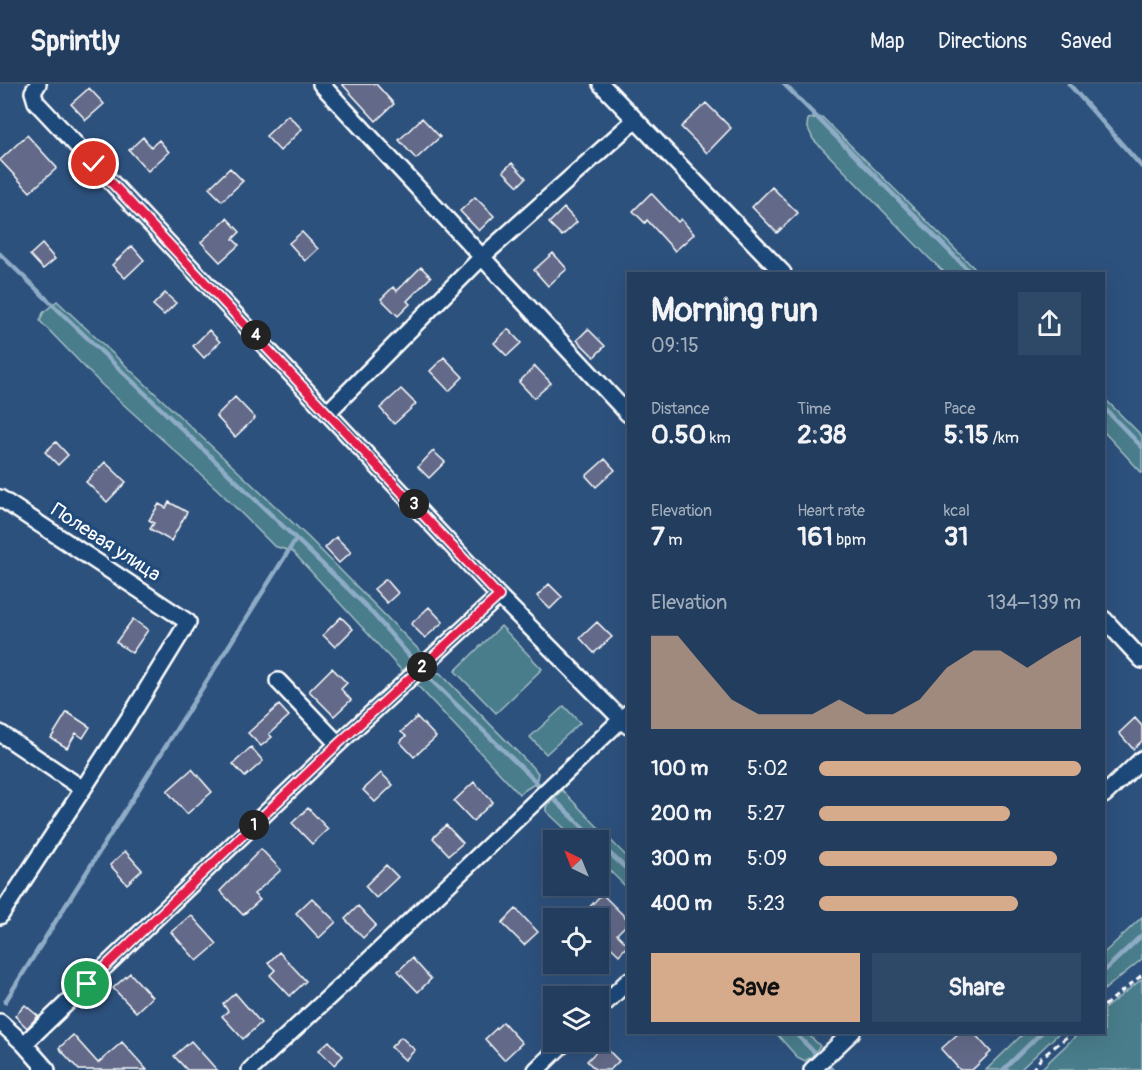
<!DOCTYPE html>
<html lang="en">
<head>
<meta charset="utf-8">
<style>
  :root { --surface:#223d5e; --page:#2e4867; --text:#f1f3f6; --muted:#a2aebc; --line:#3f5673; --accent:#d6ab8b }
  body { margin:0; font-family:Pangolin,sans-serif; background:var(--page); color:var(--text); height:100vh; display:flex; flex-direction:column; font-size:22px; white-space:nowrap }
  * { box-sizing:border-box; margin:0 }
  p { font-size:20px; color:var(--muted) }
  .icon { flex:none; width:33px; height:33px; fill:none; stroke:currentColor; stroke-width:2; stroke-linecap:round; stroke-linejoin:round }
  .map { position:relative; flex:1; overflow:hidden }
  .panel { position:absolute; left:627px; top:188px; width:478px; height:762px; display:flex; flex-direction:column; background:var(--surface); border-radius:0px; box-shadow:0 6px 24px #0002,0 0 0 2px var(--line) }
  .panel>* { flex:none }
  .needle { width:39px; rotate:317deg }
  .fabs { position:absolute; left:543px; top:746px; display:grid; gap:12px }
  .fabs a { display:grid; place-items:center; width:66px; height:66px; border-radius:0px; background:var(--surface); box-shadow:0 6px 24px #0002,0 0 0 2px var(--line); font-size:30px }
  .pin { position:absolute; display:grid; place-items:center; width:51px; height:51px; color:#fff; margin:-26px; border:3px solid #fff; border-radius:50%; box-shadow:0 2px 6px #0007 }
  .km { position:absolute; width:30px; height:30px; margin:-15px; border-radius:50%; background:#222; color:#fff; font-size:16px; line-height:30px; text-align:center }
  .round { display:grid; place-items:center; flex:none; width:63px; height:63px; border-radius:0px; background:var(--page) }
  .head { display:flex; align-items:center; justify-content:space-between; height:102px; padding:0 24px }
  h1 { font-size:33px; font-weight:700; line-height:45px }
  .figures { display:grid; grid-template-columns:repeat(3,1fr); gap:9px; height:102px; padding:6px 24px }
  .figures div { display:grid; align-content:center }
  .figures b { font-size:26px; font-weight:700 }
  .figures small { font-size:16px; font-weight:400 }
  .figures p { font-size:16px }
  .chart { height:168px; padding:12px 24px }
  .chart p { display:flex; justify-content:space-between }
  .chart svg { width:100%; height:108px; margin-top:6px; fill:var(--accent); opacity:.7 }
  .button { display:flex; gap:12px; margin-top:auto; padding:12px 24px }
  .button a { flex:1; height:69px; border-radius:0px; background:var(--accent); color:#111; font-size:24px; font-weight:700; line-height:69px; text-align:center }
  .button a+a { background:var(--page); color:var(--text) }
  ul { padding:0 24px; list-style:none; font-size:20px }
  li { display:grid; grid-template-columns:96px 72px 1fr; align-items:center; height:45px }
  li i { height:15px; border-radius:8px; background:var(--accent) }
  header { display:flex; align-items:center; gap:36px; box-sizing:border-box; height:84px; padding:0 30px; background:var(--surface); border-bottom:2px solid var(--line) }
  header strong { font-size:28px }
  nav { display:flex; gap:33px; margin-inline-start:auto; font-size:21px }
  .map>svg:first-child { display:block }
</style>
</head>
<body>
<header>
<strong>Sprintly</strong>
<nav><a>Map</a><a>Directions</a><a>Saved</a></nav>
</header>
<div class="map">
<svg width="1142" height="986" viewBox="0 0 1142 986">
  <rect width="100%" height="100%" fill="#2d517d"/>
  <filter id="ink" filterUnits="userSpaceOnUse"><feTurbulence type="fractalNoise" baseFrequency=".0167" numOctaves="2"/><feDisplacementMap in="SourceGraphic" scale="12" xChannelSelector="R" yChannelSelector="G"/><feConvolveMatrix kernelMatrix="1 2 1 2 8 2 1 2 1" color-interpolation-filters="sRGB"/></filter>
  <g filter="url(#ink)">
    <path fill="#487d8b" stroke="#a4bec5" stroke-width="1.5" d="M822 33 979 189H945L929 174 813 55 807 42 808 35Z
      M57 217 309 454 422 569 402 587 293 468 274 462 217 405 102 301 40 237 43 229Z
      M1104 314 1142 352V389L1104 348Z
      M501 542 542 585 496 629 455 587Z
      M434 589H440L538 689 536 699 519 710 417 601 426 591Z
      M564 622 580 639 546 670 530 653Z
      M562 706 628 774V805L599 776 598 756H577L546 727V723Z
      M1142 833V875L1104 906V869Z
      M1142 895V986H1040L1080 948H1104V925Z
      M775 948H806L820 962 812 972 805 977 797 973Z
      M1025 948H1060L1020 986H986Z"/>
    <g fill="none" stroke-linecap="round" stroke-linejoin="round">
      <path stroke="#8facc6" stroke-width="4.5" d="M784 0 971 189
        M1069 0 1142 83
        M0 170 367 523 426 591 596 756
        M1104 324 1142 363
        M598 759 628 786
        M1104 887 1142 851
        M5 918 296 455
        M794 948 832 986
        M1003 986 1042 948"/>
    </g>
    <path fill="#646b89" stroke="#fff" stroke-width="1.5" d="M342 0H376L394 20 376 37Z
      M89 4 104 20 86 36 71 20Z
      M706 19 731 44 707 69 681 43Z
      M288 31 302 45 280 67 266 52Z
      M422 34 440 53 416 75 399 56Z
      M27 51 57 84 30 108 0 76Z
      M143 53 151 63 159 56 169 68 148 87 129 66Z
      M512 79 526 94 518 102 503 87Z
      M230 84 243 97 222 117 209 104Z
      M772 103 798 129 777 149 752 123Z
      M651 109 678 138 681 135 694 150 675 167 647 136 645 139 633 127Z
      M475 113 494 132 479 147 460 127Z
      M564 124 577 138 562 152 549 139Z
      M227 134 240 148 233 155 239 161 220 178 201 158Z
      M302 148 318 165 305 177 289 159Z
      M42 160 55 175 43 185 30 171Z
      M132 162 144 176 125 194 112 181Z
      M553 169 567 185 548 202 534 186Z
      M421 183 431 193 407 217 410 220 398 232 381 215 393 203 397 207Z
      M165 209 176 219 164 231 153 221Z
      M508 245 521 259 507 272 494 259Z
      M588 245 605 262 594 273 577 256Z
      M209 246 220 258 204 274 193 262Z
      M444 273 463 293 449 307 430 287Z
      M535 282 551 299 534 314 519 298Z
      M401 305 416 320 394 340 380 324Z
      M235 313 255 334 235 353 216 332Z
      M56 358 68 371 58 381 45 368Z
      M433 367 445 378 429 394 418 383Z
      M605 375 615 386 596 403 586 392Z
      M105 378 126 398 107 418 86 398Z
      M169 418 187 428 171 457 150 445 154 439 149 436 159 420 166 424Z
      M336 453 351 468 339 479 325 464Z
      M386 495 398 509 387 519 374 505Z
      M549 500 562 513 550 525 537 512Z
      M429 523 443 538 425 554 411 540Z
      M341 533 353 545 335 563 323 551Z
      M133 535 148 546 132 569 116 558Z
      M597 538 612 553 594 569 580 554Z
      M332 584 347 599 341 605 351 616 334 632 309 607Z
      M279 621 289 632 269 650 272 653 261 662 248 649Z
      M67 628 90 643 83 654 76 649 67 664 51 654Z
      M417 633 436 653 414 673 400 658 406 652 401 648Z
      M1135 634 1142 642V657L1133 665 1119 649Z
      M251 663 263 677 245 693 233 680Z
      M192 685 212 708 187 730 167 707Z
      M381 689 393 701 375 718 363 706Z
      M474 698 493 718 473 737 454 717Z
      M308 724 328 745 312 760 292 739Z
      M446 741 463 759 449 771 433 754Z
      M261 765 281 786 254 810 260 816 243 831 220 807Z
      M125 767 142 786 127 800 110 781Z
      M386 781 398 793 376 814 365 802Z
      M602 810 628 836V839L617 850 628 861 619 871 598 851V834H579Z
      M312 814 336 838 319 854 296 829Z
      M358 822 376 841 363 854 345 835Z
      M516 825 538 848 524 861 502 839Z
      M191 831 217 860 197 877 171 848Z
      M279 868 306 897 290 912 270 891 275 886 268 879Z
      M412 874 431 895 418 908 398 887Z
      M130 889 152 913 136 928 113 904Z
      M235 909 261 939 243 955 222 932 228 927 223 920Z
      M25 921 38 932 27 944 15 932Z
      M503 938 522 959 504 976 485 955Z
      M960 948H973L991 968 972 986H960L941 965Z
      M73 951 98 979 122 958 147 986H79L59 964Z
      M401 953 415 966 405 976 391 963Z
      M191 957 217 986H187L174 972Z
      M329 957 343 972 334 981 319 966Z
      M603 961 619 977 610 986H596L587 977Z"/>
    <g fill="none" stroke-linecap="round" stroke-linejoin="round">
      <g stroke="#fff" stroke-width="20">
        <path id="minor" d="M38 0 33 8 36 18 499 512 628 642
          M321 0 628 330
          M601 0 783 189
          M328 328 483 172 635 36
          M0 414 188 538 136 623 83 705
          M1104 535 1142 576
          M278 597 338 660
          M0 649 83 705 0 832
          M1104 711 1142 675
          M598 926 628 897
          M0 938 24 960 47 986
          M24 960 338 660 499 512
          M250 986 370 875 628 629
          M536 986 566 957
          M812 986 852 948"/>
      </g>
      <path stroke="#fff" stroke-width="3" stroke-dasharray="6 4.5" stroke-linecap="butt" d="M1104 922 1142 891
        M1032 986 1042 973 1073 948"/>
      <use href="#minor" stroke="#1f4a7a" stroke-width="15"/>
    </g>
  </g>
  <g fill="none" stroke-linecap="round" stroke-linejoin="round" filter="url(#ink)">
    <g stroke="#fff" stroke-width="12">
      <path id="route" d="M87 900 338 660 499 512 94 80"/>
    </g>
    <use href="#route" stroke="#e11d48" stroke-width="8"/>
  </g>
  <g text-anchor="middle" dominant-baseline="central" stroke-width="6" stroke-linejoin="round" paint-order="stroke">
    <g font-size="20" fill="#fff" stroke="#1f4a7a">
      <text transform="translate(106 458) rotate(33)">Полевая улица</text>
    </g>
  </g>
</svg>
<div class="fabs">
<a><svg class="needle" viewBox="-14 -14 28 28"><path d="M0-13l5 13h-10z" fill="#e53935"/><path d="M0 13l5-13h-10z" fill="#a2aebc"/></svg></a>
<a><svg class="icon" aria-label="locate" viewBox="0 0 24 24"><circle cx="12" cy="12" r="6"/><path d="M12 2v4M12 18v4M2 12h4M18 12h4"/></svg></a>
<a><svg class="icon" aria-label="layers" viewBox="0 0 24 24"><path d="M12 4l9 5-9 5-9-5zM3 14l9 5 9-5"/></svg></a>
</div>
<div class="pin" style="left:87px;top:900px;background:#1e9e55"><svg class="icon" aria-label="arrive" viewBox="0 0 24 24"><path d="M6 21V4h12l-3 4 3 4H6"/></svg></div>
<div class="pin" style="left:94px;top:80px;background:#d93025"><svg class="icon" aria-label="check" viewBox="0 0 24 24"><path d="M5 12l5 5 9-10"/></svg></div>
<b class="km" style="left:254px;top:741px">1</b>
<b class="km" style="left:422px;top:583px">2</b>
<b class="km" style="left:414px;top:420px">3</b>
<b class="km" style="left:256px;top:251px">4</b>
<section class="panel">
<div class="head"><div><h1>Morning run</h1><p>09:15</p></div><a class="round"><svg class="icon" aria-label="share" viewBox="0 0 24 24"><path d="M12 15V3M7 8l5-5 5 5M5 13v7h14v-7"/></svg></a></div>
<div class="figures">
<div><p>Distance</p><b>0.50<small> km</small></b></div>
<div><p>Time</p><b>2:38</b></div>
<div><p>Pace</p><b>5:15<small> /km</small></b></div>
</div>
<div class="figures">
<div><p>Elevation</p><b>7<small> m</small></b></div>
<div><p>Heart rate</p><b>161<small> bpm</small></b></div>
<div><p>kcal</p><b>31</b></div>
</div>
<div class="chart"><p><span>Elevation</span>134–139 m</p>
<svg viewBox="0 0 160 44" preserveAspectRatio="none"><path d="M0 44V6L10 6L20 19L30 32L40 38L50 38L60 38L70 32L80 38L90 38L100 32L110 19L120 12L130 12L140 19L150 12L160 6V44z"/></svg>
</div>
<ul>
<li><b>100 m</b>5:02<i style="width:100%"></i></li>
<li><b>200 m</b>5:27<i style="width:73%"></i></li>
<li><b>300 m</b>5:09<i style="width:91%"></i></li>
<li><b>400 m</b>5:23<i style="width:76%"></i></li>
</ul>
<div class="button"><a>Save</a><a>Share</a></div>
</section>
</div>
</body>
</html>
